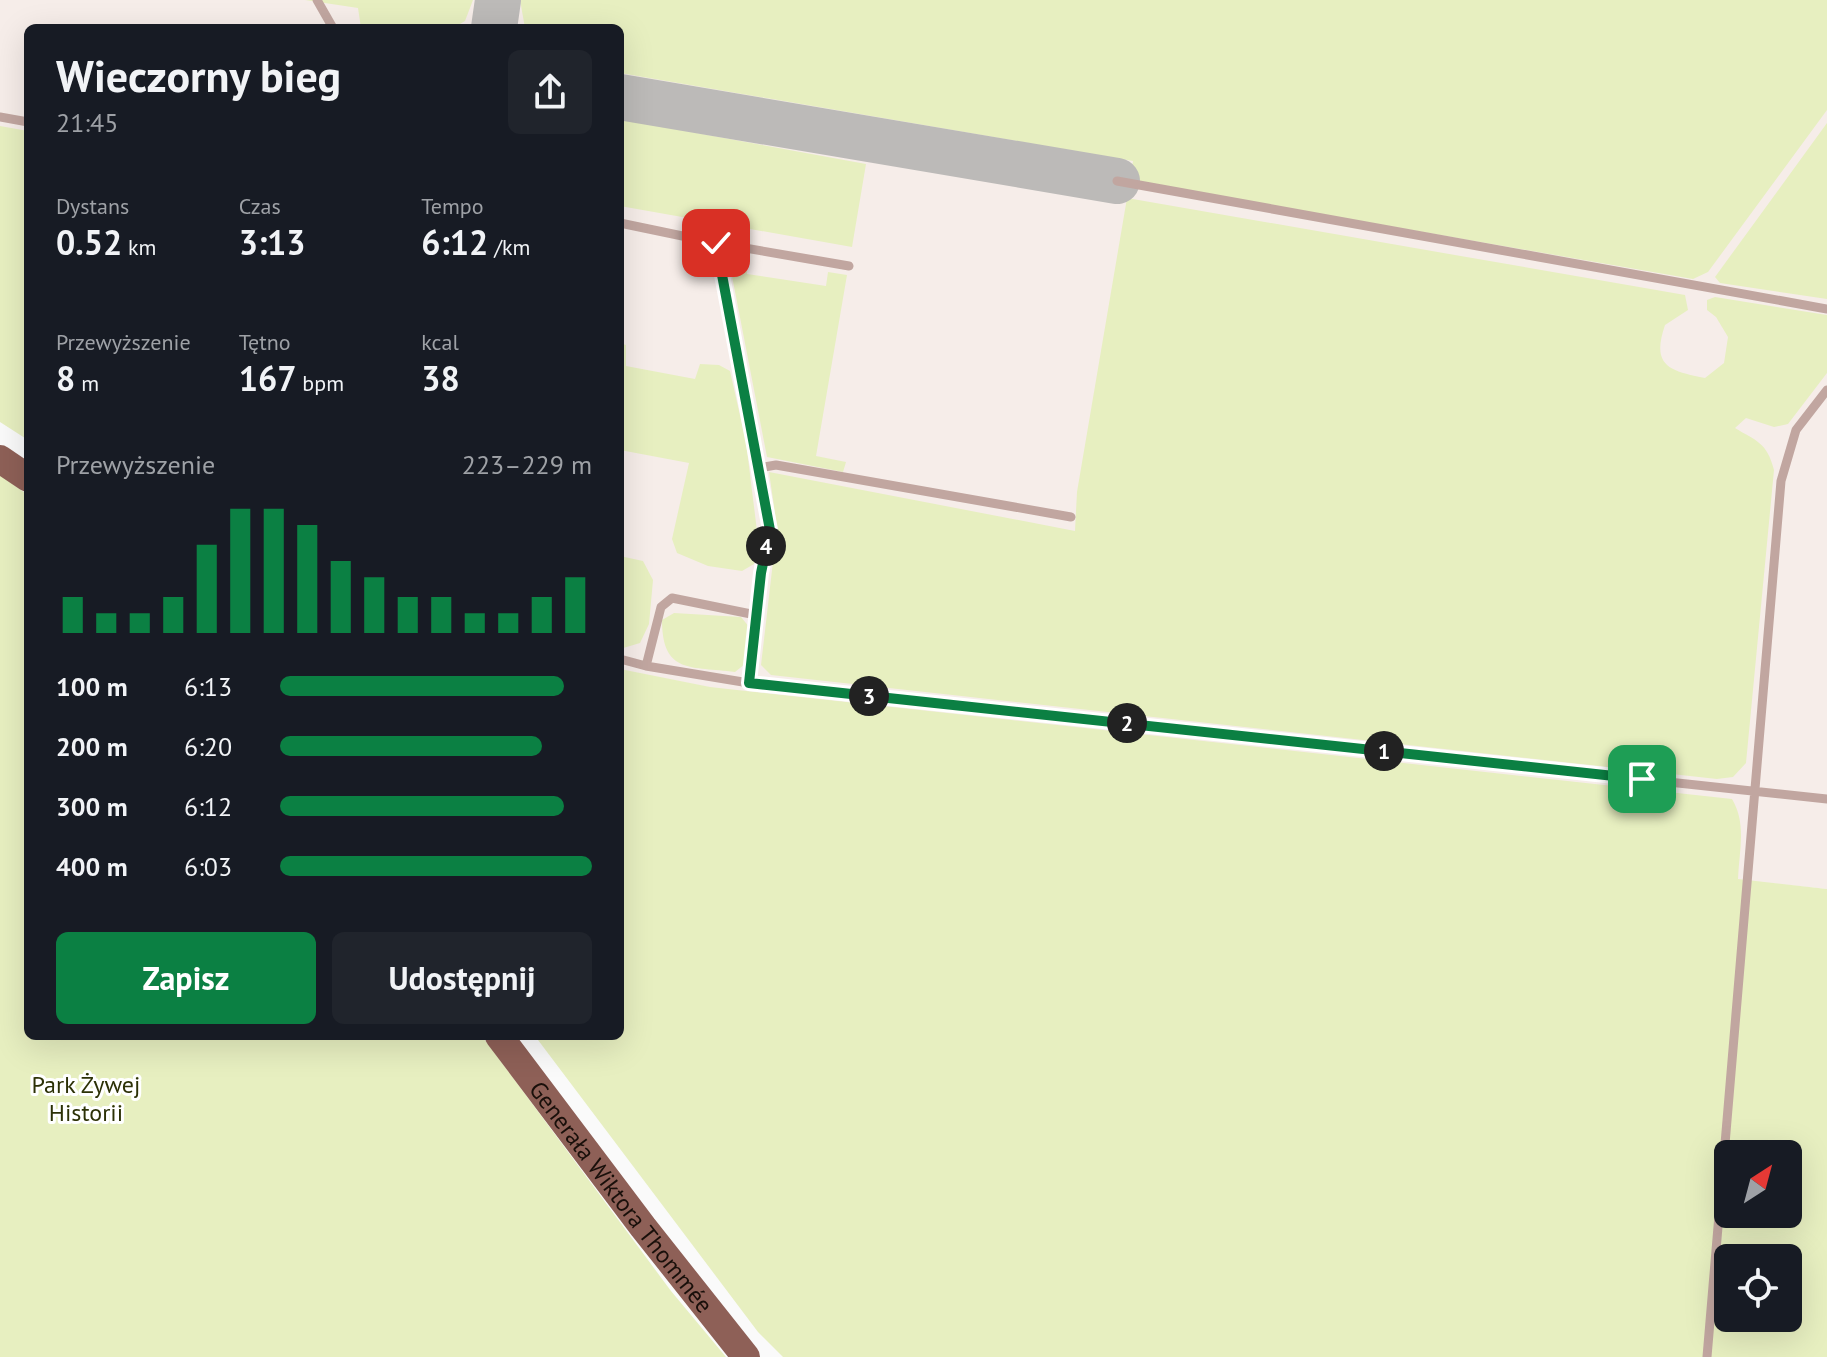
<!DOCTYPE html>
<html lang="pl">
<head>
<meta charset="utf-8">
<style>
  :root { --surface:#171b24; --page:#20242c; --text:#f1f3f6; --muted:#9ea1a6; --accent:#0b8043 }
  body { margin:0; font-family:"PT Sans",sans-serif; background:var(--page); color:var(--text); height:100vh; display:flex; flex-direction:column; font-size:30px; white-space:nowrap }
  * { box-sizing:border-box; margin:0 }
  p { font-size:26px; color:var(--muted) }
  .icon { flex:none; width:44px; height:44px; fill:none; stroke:currentColor; stroke-width:2; stroke-linecap:round; stroke-linejoin:round }
  .map { position:relative; flex:1; overflow:hidden }
  .sheet { position:absolute; left:24px; top:24px; width:600px; height:1016px; display:flex; flex-direction:column; background:var(--surface); border-radius:12px; box-shadow:0 8px 32px #0002 }
  .sheet>* { flex:none }
  .needle { width:52px; rotate:36deg }
  .tools { position:absolute; left:1714px; top:1140px; display:grid; gap:16px }
  .tools a { display:grid; place-items:center; width:88px; height:88px; border-radius:12px; background:var(--surface); box-shadow:0 8px 32px #0002; font-size:40px }
  .pin { position:absolute; display:grid; place-items:center; width:68px; height:68px; color:#fff; margin:-34px; border-radius:16px; box-shadow:0 4px 12px #0006 }
  .km { position:absolute; width:40px; height:40px; margin:-20px; border-radius:50%; background:#222; color:#fff; font-size:22px; line-height:40px; text-align:center }
  .round { display:grid; place-items:center; flex:none; width:84px; height:84px; border-radius:12px; background:var(--page) }
  .overview { display:flex; align-items:center; justify-content:space-between; height:136px; padding:0 32px }
  h1 { font-size:44px; font-weight:700; line-height:60px }
  .stats { display:grid; grid-template-columns:repeat(3,1fr); gap:12px; height:136px; padding:8px 32px }
  .stats div { display:grid; align-content:center }
  .stats b { font-size:34px; font-weight:700 }
  .stats small { font-size:22px; font-weight:400 }
  .stats p { font-size:22px }
  .chart { height:224px; padding:16px 32px }
  .chart p { display:flex; justify-content:space-between }
  .chart svg { width:100%; height:144px; margin-top:8px; stroke:var(--accent); stroke-width:6 }
  .primary-button { display:flex; gap:16px; margin-top:auto; padding:16px 32px }
  .primary-button a { flex:1; height:92px; border-radius:12px; background:var(--accent); color:#fff; font-size:32px; font-weight:700; line-height:92px; text-align:center }
  .primary-button a+a { background:var(--page); color:var(--text) }
  ul { padding:0 32px; list-style:none; font-size:26px }
  li { display:grid; grid-template-columns:128px 96px 1fr; align-items:center; height:60px }
  li i { height:20px; border-radius:10px; background:var(--accent) }
  .map>svg:first-child { display:block }
</style>
</head>
<body>
<div class="map">
<svg width="1827" height="1357" viewBox="0 0 1827 1357">
  <rect width="100%" height="100%" fill="#fafafa"/>
  <path fill="#f6ede9" d="M0 0H1827V889L1662 872 620 703V28H28V173L0 168Z"/>
  <path fill="#e7efc0" fill-rule="evenodd" d="M305 0H473L465 21 453 28H361L358 8Z
    M520 0H1827V110L1708 272 1693 279 1130 181 1133 161 620 73V28H525Z
    M620 119 866 164 852 247 620 206Z
    M1827 123V299L1720 283 1715 277Z
    M0 126 28 131V440L0 422Z
    M1127 198 1685 295 1688 310 1665 325C1651 366 1669 371 1705 378L1724 363 1728 337 1716 317 1707 310V300L1715 297 1827 315V373L1788 424 1774 427 1746 418 1735 428C1756 441 1767 442 1774 470L1746 763 1733 777 1717 779 771 675 761 665 777 527 769 472 1075 531 1077 492Z
    M747 258V274L826 286 828 272 847 275 816 456 846 462 843 472 767 457 731 271 735 262Z
    M620 343 626 345V366L695 379 700 364 719 365 730 371 746 442 759 547 754 564 742 571 708 566 677 553 672 539 689 463 620 450Z
    M0 475 28 495V1036H482L671 1291 726 1357H0Z
    M620 556 643 561 653 580 649 624 640 643 620 649Z
    M674 613 741 617 750 628 745 664 735 672C692 666 662 675 662 620Z
    M620 669 710 687 1732 799C1747 824 1739 851 1738 879L1827 889V1357H783L758 1332 535 1036H620ZM1728 1154H1788V1214H1728ZM1728 1258H1788V1318H1728Z"/>
  <g fill="none" stroke-linecap="round" stroke-linejoin="round">
    <path stroke="#bcbab8" stroke-width="46" d="M494 28 498 0
      M620 97 1117 181"/>
    <path stroke="#c1a6a0" stroke-width="9" d="M317 0 333 28
      M0 117 28 122
      M1117 181 1827 309
      M620 223 716 243 770 530 761 573 749 683
      M716 243 849 266
      M758 468 776 465 1071 517
      M620 659 646 666 749 683 1827 799
      M646 666 661 607 672 598 756 615
      M1707 1357 1781 481 1796 430 1827 390"/>
    <g stroke="#8e6057" stroke-width="28">
      <path d="M0 459 28 478"/>
      <path id="s1" d="M499 1036 643 1227 746 1357"/>
    </g>
  </g>
  <g fill="none" stroke-linecap="round" stroke-linejoin="round">
    <g stroke="#fff" stroke-width="16">
      <path id="route" d="M716 243 770 530 761 573 749 683 1642 779"/>
    </g>
    <use href="#route" stroke="#0b8043" stroke-width="10"/>
  </g>
  <g text-anchor="middle" dominant-baseline="central" stroke-width="6" stroke-linejoin="round" paint-order="stroke">
    <g font-size="24" fill="#2c3106" stroke="#fff">
      <text x="86" y="1084">Park Żywej<tspan x="86" dy="28">Historii</tspan></text>
    </g>
    <g font-size="24" fill="#190f0a" stroke="#fff">
      <text stroke="none"><textPath href="#s1" startOffset="202">Generała Wiktora Thommée</textPath></text>
    </g>
  </g>
</svg>
<div class="tools">
<a><svg class="needle" viewBox="-14 -14 28 28"><path d="M0-13l5 13h-10z" fill="#e53935"/><path d="M0 13l5-13h-10z" fill="#9ea1a6"/></svg></a>
<a><svg class="icon" aria-label="locate" viewBox="0 0 24 24"><circle cx="12" cy="12" r="6"/><path d="M12 2v4M12 18v4M2 12h4M18 12h4"/></svg></a>
</div>
<div class="pin" style="left:1642px;top:779px;background:#1e9e55"><svg class="icon" aria-label="arrive" viewBox="0 0 24 24"><path d="M6 21V4h12l-3 4 3 4H6"/></svg></div>
<div class="pin" style="left:716px;top:243px;background:#d93025"><svg class="icon" aria-label="check" viewBox="0 0 24 24"><path d="M5 12l5 5 9-10"/></svg></div>
<b class="km" style="left:1384px;top:751px">1</b>
<b class="km" style="left:1127px;top:723px">2</b>
<b class="km" style="left:869px;top:696px">3</b>
<b class="km" style="left:766px;top:546px">4</b>
<section class="sheet">
<div class="overview"><div><h1>Wieczorny bieg</h1><p>21:45</p></div><a class="round"><svg class="icon" aria-label="share" viewBox="0 0 24 24"><path d="M12 15V3M7 8l5-5 5 5M5 13v7h14v-7"/></svg></a></div>
<div class="stats">
<div><p>Dystans</p><b>0.52<small> km</small></b></div>
<div><p>Czas</p><b>3:13</b></div>
<div><p>Tempo</p><b>6:12<small> /km</small></b></div>
</div>
<div class="stats">
<div><p>Przewyższenie</p><b>8<small> m</small></b></div>
<div><p>Tętno</p><b>167<small> bpm</small></b></div>
<div><p>kcal</p><b>38</b></div>
</div>
<div class="chart"><p><span>Przewyższenie</span>223–229 m</p>
<svg viewBox="0 0 160 44" preserveAspectRatio="none"><path d="M5 44V33M15 44V38M25 44V38M35 44V33M45 44V17M55 44V6M65 44V6M75 44V11M85 44V22M95 44V27M105 44V33M115 44V33M125 44V38M135 44V38M145 44V33M155 44V27"/></svg>
</div>
<ul>
<li><b>100 m</b>6:13<i style="width:91%"></i></li>
<li><b>200 m</b>6:20<i style="width:84%"></i></li>
<li><b>300 m</b>6:12<i style="width:91%"></i></li>
<li><b>400 m</b>6:03<i style="width:100%"></i></li>
</ul>
<div class="primary-button"><a>Zapisz</a><a>Udostępnij</a></div>
</section>
</div>
</body>
</html>
